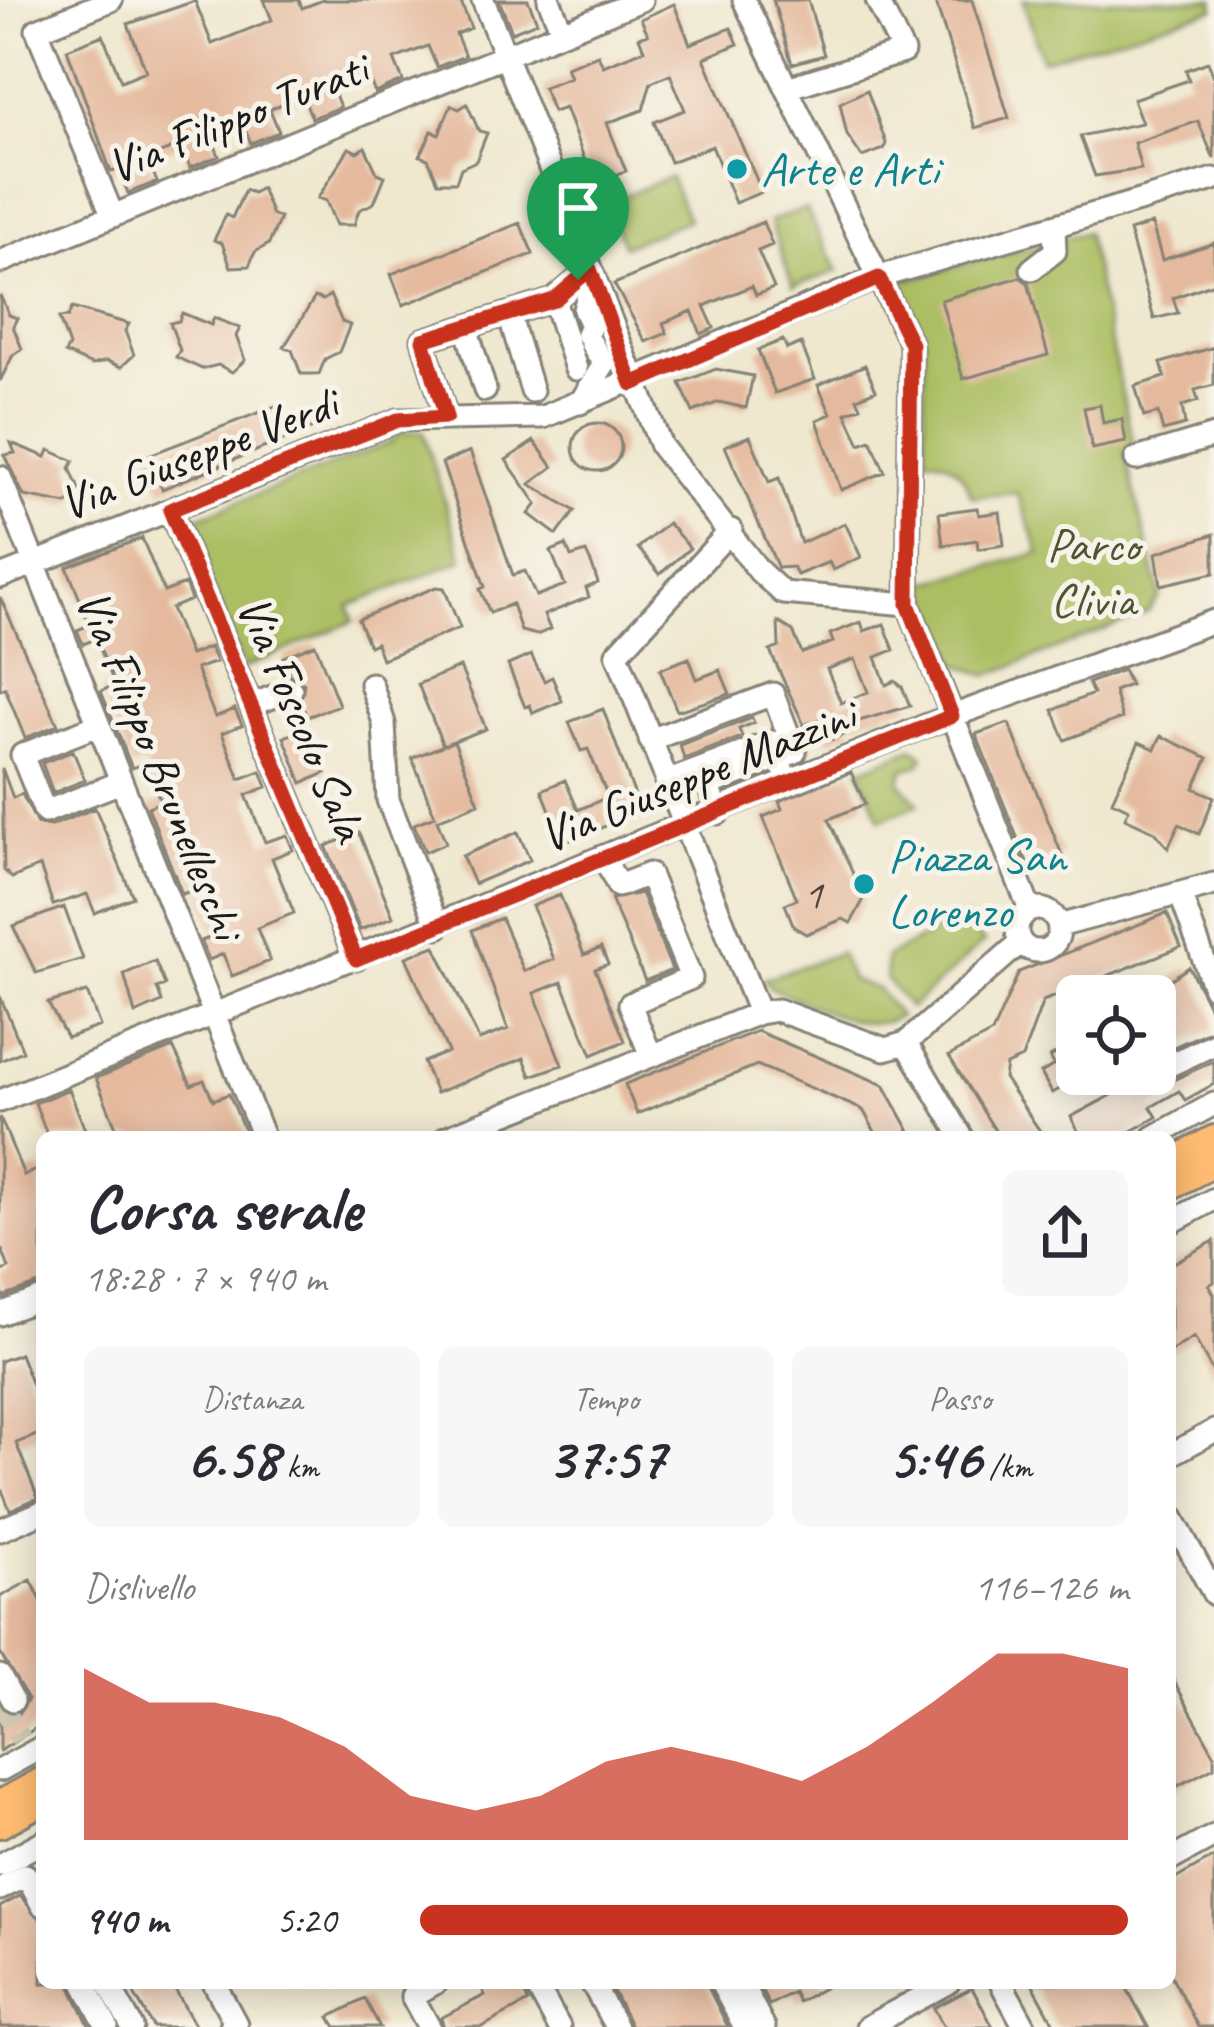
<!DOCTYPE html>
<html lang="it">
<head>
<meta charset="utf-8">
<style>
  :root { --surface:#fff; --page:#f7f7f7; --text:#2b2b33; --muted:#7c7c81; --accent:#c8321e }
  body { margin:0; font-family:Caveat,sans-serif; background:var(--page); color:var(--text); height:100vh; display:flex; flex-direction:column; font-size:45px; white-space:nowrap }
  * { box-sizing:border-box; margin:0 }
  p { font-size:39px; color:var(--muted) }
  .icon { flex:none; width:66px; height:66px; fill:none; stroke:currentColor; stroke-width:2; stroke-linecap:round; stroke-linejoin:round }
  .map { position:relative; flex:1; overflow:hidden }
  .panel { position:absolute; left:36px; top:1131px; width:1140px; height:858px; display:flex; flex-direction:column; background:var(--surface); border-radius:18px; box-shadow:0 6px 30px #0003 }
  .panel>* { flex:none }
  .tools { position:absolute; left:1056px; top:975px; display:grid; gap:24px }
  .tools a { display:grid; place-items:center; width:120px; height:120px; border-radius:18px; background:var(--surface); box-shadow:0 6px 30px #0003; font-size:60px }
  .pin { position:absolute; display:grid; place-items:center; width:102px; height:102px; color:#fff; margin:-123px -51px; border-radius:50% 50% 50% 0; rotate:-45deg; box-shadow:0 0 12px #0007 }
  .pin .icon { rotate:45deg }
  .round { display:grid; place-items:center; flex:none; width:126px; height:126px; border-radius:18px; background:var(--page) }
  .overview { display:flex; align-items:center; justify-content:space-between; height:204px; padding:0 48px }
  h1 { font-size:66px; font-weight:800; line-height:90px }
  .stats { display:grid; grid-template-columns:repeat(3,1fr); gap:18px; height:204px; padding:12px 48px }
  .stats div { display:grid; align-content:center; border-radius:18px; background:var(--page); text-align:center }
  .stats b { font-size:60px; font-weight:800 }
  .stats small { font-size:33px; font-weight:400 }
  .stats p { font-size:33px }
  .chart { height:336px; padding:24px 48px }
  .chart p { display:flex; justify-content:space-between }
  .chart svg { width:100%; height:216px; margin-top:12px; fill:var(--accent); opacity:.7 }
  ul { padding:0 48px; list-style:none; font-size:39px }
  li { display:grid; grid-template-columns:192px 144px 1fr; align-items:center; height:90px }
  li i { height:30px; border-radius:15px; background:var(--accent) }
  .map>svg:first-child { display:block }
</style>
</head>
<body>
<div class="map">
<svg width="1214" height="2027" viewBox="0 0 1214 2027">
  <rect width="100%" height="100%" fill="#f7f3e8"/>
  <filter id="ink" filterUnits="userSpaceOnUse"><feTurbulence type="fractalNoise" baseFrequency=".00833" numOctaves="2"/><feDisplacementMap in="SourceGraphic" scale="24" xChannelSelector="R" yChannelSelector="G"/><feConvolveMatrix kernelMatrix="1 2 1 2 8 2 1 2 1" color-interpolation-filters="sRGB"/></filter>
  <filter id="wash" filterUnits="userSpaceOnUse"><feTurbulence type="fractalNoise" baseFrequency=".004" numOctaves="4" result="noise"/><feDisplacementMap in="SourceGraphic" scale="48" xChannelSelector="R" yChannelSelector="G"/><feGaussianBlur stdDeviation="2.7" result="paint"/><feColorMatrix in="noise" values="0 0 0 0 0 0 0 0 0 0 0 0 0 0 0 0 0 1.4 0 .05"/><feComposite in="paint" operator="in"/></filter>
  <g filter="url(#wash)">
    <rect width="100%" height="100%" fill="#efe8cf"/>
    <path fill="#abbe62" stroke="#646d3f" stroke-width="3" d="M1023 0H1214V9L1042 60Z
      M670 177 688 220 624 246 606 203Z
      M806 209 838 271 793 287 770 221Z
      M1086 232 1135 451 1125 453 1160 596 1147 613 987 676 958 664 924 583 1040 553 1017 493 972 497C965 474 952 458 925 457L924 339 897 298 907 280Z
      M423 431 463 560 349 606 354 621 244 668 187 533 191 520 392 442 398 433Z
      M913 748 924 756 920 764 903 769 900 782 919 804 880 820 860 770Z
      M964 917 984 942 910 1008 886 979V957Z
      M840 953 851 980 878 989 899 1016C868 1039 803 1000 770 988L764 979Z"/>
    <g id="blocks">
      <path fill="#e5b99d" fill-rule="evenodd" d="M264 0H299L302 8 323 0H460L471 28 456 34 465 56 437 67 428 46 410 53 394 59 403 81 375 93 366 71 349 77 331 84 340 107 312 118 303 96 270 109 279 132 251 143 241 120 210 133 219 156 190 168 181 145 147 158 157 182 128 193 119 170 111 172 67 49 103 35 121 81 146 71 128 24 195 1 212 44 272 20Z
        M499 0H528L537 22 512 32Z
        M773 0H808L824 55 792 64Z
        M935 0H972L1009 118 975 128Z
        M674 4 690 44 731 28 738 44 704 58 762 192 735 203 712 146 670 162 654 122 685 110 670 74 651 82 643 110 607 123 626 171 613 176 618 187 598 195 565 108 553 112 543 87 570 77 566 67 598 55 603 66 644 50 639 37 648 34 641 19Z
        M1208 62 1214 78V159L1198 121 1134 143 1141 169 1095 176 1080 136 1142 123 1133 99 1189 80 1186 70Z
        M867 90 886 143 884 149 862 157 847 135 840 103Z
        M467 104 479 131 487 133 476 161 461 168 456 182H438L428 159 420 156 432 131 439 134 451 105 459 109Z
        M365 147 377 173 385 176 374 203 359 210 354 225H336L326 201 318 198 349 148 357 152Z
        M261 188 272 215 280 218 269 244 255 252 249 266 231 267 222 243 214 240 226 215 232 218 245 190 253 193Z
        M763 222 772 245 758 251 774 288 756 295 752 286 704 306 714 328 701 334 692 311 663 323 667 333 646 342 614 284Z
        M520 223 533 254 403 305 391 274Z
        M1152 224 1162 260 1214 243V283L1173 298 1178 313 1154 319 1129 231Z
        M1020 277 1028 283 1048 355 963 379 941 300Z
        M0 295 9 315 17 318 13 326 22 349 13 355 0 381Z
        M330 295 342 322 350 325 339 352 325 359 319 374H301L292 350 284 347 315 297 323 300Z
        M72 308 129 324 125 331 134 355 121 367 107 361 92 365 65 353 69 346 59 318 68 317Z
        M182 313 211 325 214 318 240 328 236 336 245 360 232 372 218 365 202 369 176 357 180 350 170 323 179 321Z
        M783 340 787 349 801 343 815 379 775 393 758 350Z
        M1214 347V385L1195 390 1198 401 1182 406 1185 425 1163 431 1158 413 1144 417 1135 386 1165 377 1161 363Z
        M865 365 876 390 857 398 861 407 846 413 860 444 871 440 885 472 841 490 817 420 831 414 818 385Z
        M716 369 753 376 746 408 719 402 693 412 680 383Z
        M1100 405 1103 423 1122 419 1126 442 1092 449 1084 408Z
        M276 406 283 425 326 409 330 421 162 489 149 455Z
        M573 447a24 24 0 1 1 48 0a24 24 0 1 1-48 0Z
        M750 436 769 482 779 478 801 543 845 523 861 557 833 570 829 562 797 575 793 567 778 568 725 446Z
        M534 441 553 467 530 484 575 511 557 535 529 514 537 504 506 460Z
        M11 443 46 457 49 450 74 461 70 468 80 492 67 504 24 496 4 455 15 453Z
        M470 451 513 575 525 571 536 596 565 585 551 551 566 545 571 557 586 552 592 565 598 583 586 588 589 597 544 615 550 629 537 635 521 631 512 604 490 613 480 589 485 587 442 463Z
        M977 508 979 515 1000 512 1004 545 978 549 977 540 943 545 939 513Z
        M668 523 690 548 660 574 638 548Z
        M1214 534V573L1161 585 1156 553Z
        M142 538 164 592 185 584 191 600 171 608 190 655 210 647 216 662 196 669 215 717 235 709 242 725 222 733 240 779 261 771 267 787 246 795 265 842 287 835 293 850 272 858 294 913 257 928 270 961 232 976 223 954 209 960 201 941 215 936 196 889 182 894 148 807 161 802 145 763 132 768 101 691 115 685 96 639 83 644 77 630 90 625 67 567Z
        M436 587 444 588 460 628 382 659 376 643 369 646 358 619Z
        M0 597 58 725 25 738 5 688 0 690Z
        M778 622 793 631 802 653 833 642 830 634 861 622 864 631 884 624 894 650 876 657 886 685 895 681 902 687 910 706 849 724 852 731 828 741 820 719 804 725 770 651 779 647ZM855 659 868 692 841 703 827 669Z
        M315 644 339 705 307 717 300 701 304 684 290 675 283 657Z
        M531 655 544 681 552 677 562 701 533 713 530 705 525 707 508 665Z
        M689 658 697 679 720 670 730 694 677 711 660 669Z
        M460 667 486 729 443 745 418 684Z
        M1123 670 1130 685 1114 691 1122 718 1065 740 1053 710 1093 694 1088 683Z
        M603 709 641 812 563 843 542 790 565 780 578 810 608 797 588 749 581 751 569 722Z
        M752 718 754 723 739 729 742 737 684 759 680 745Z
        M1009 723 1062 855 1029 867 976 734Z
        M307 728 326 773 302 783 284 737Z
        M1161 736 1208 758 1194 788 1214 797 1199 834 1179 824 1168 848 1155 832 1125 818 1129 809 1112 801 1139 742 1155 749Z
        M454 741 479 803 437 820 446 843 425 852 414 824 435 816 412 758Z
        M73 751 85 780 53 793 42 763Z
        M2 768 13 798 22 794 37 824 51 826 95 808 133 897 95 913 87 894 53 905 40 866 12 878 4 870Z
        M851 772 865 804 829 819 864 899 851 923 843 919 806 934 794 927 785 904 797 899 763 817 782 809 779 801Z
        M518 832 530 860 474 884 462 856Z
        M359 833 393 917 360 930 326 846Z
        M641 893 672 970 645 981 611 899Z
        M560 895 584 955 601 948 608 964 595 969 625 1041 592 1055 562 982 534 993 562 1065 531 1076 524 1058 436 1093 423 1062 448 1052 406 957 435 946 479 1040 508 1029 472 930 501 918 524 971 554 959 532 906Z
        M64 907 83 959 36 973 13 926Z
        M1167 913 1181 947 1043 1001 1022 1058 1006 1065 1004 1078 1044 1137H999L949 1056 992 1033 1019 972Z
        M155 961 165 985 157 988 162 1002 135 1014 124 974Z
        M1189 967 1214 1016V1029L1155 1055V990Z
        M87 992 100 1026 67 1038 48 1003Z
        M0 996 23 1051 0 1061Z
        M757 1031 884 1085 913 1137H878L863 1110 757 1065 637 1114 625 1084Z
        M1077 1043V1080L1052 1093 1041 1073 1054 1065 1050 1057Z
        M173 1047 191 1085 204 1080 213 1100 229 1094 247 1137H120L96 1078Z
        M1214 1061V1084L1185 1100 1179 1091 1151 1107 1157 1117 1120 1137H1081L1071 1117 1138 1081 1156 1088Z
        M69 1089 88 1137H48L35 1103Z
        M0 1117 24 1175 42 1168V1283L3 1297 0 1272 9 1268 0 1244Z
        M1214 1241V1282L1209 1285 1214 1294V1374L1194 1337 1170 1352V1265Z
        M20 1354 42 1411V1433L16 1443 38 1498 10 1510 0 1485V1361Z
        M31 1580 42 1602V1724L0 1751V1707L19 1714 28 1699 0 1653V1597Z
        M1170 1674 1214 1754V1767L1170 1790Z
        M1214 1857V2027H1198L1170 1973V1882Z
        M20 1896 42 1921V1983H69L90 2027H0V1907Z
        M128 1983H171L196 2027H153Z
        M479 1983H520L528 2002 482 2027H444L441 2018 485 1995Z
        M609 1983H706L728 2027H631Z
        M758 1983H833L798 2002 793 1992 769 2005Z
        M1032 1983H1124L1148 2027H1056Z
        M972 1988 993 2027H944L934 2008Z
        M365 1999 380 2027H336L330 2017Z"/>
    </g>
  </g>
  <g filter="url(#ink)">
    <use href="#blocks" fill-opacity="0" stroke="#868276" stroke-width="3"/>
    <g fill="none" stroke-linecap="round" stroke-linejoin="round">
      <path stroke="#cfc9b4" stroke-width="21" stroke-dasharray="21 10" stroke-linecap="butt" d="M2 1705 21 1739"/>
      <g stroke="#868276" stroke-width="27">
        <path id="minor" d="M111 0 37 30 112 214
          M483 0 661 446 760 572 783 593 908 604
          M549 0 562 31
          M744 0 911 344 908 604 1030 910
          M787 88 903 52 877 0
          M0 262 641 0
          M1032 269 1055 251 1054 226
          M554 300 576 369
          M509 314 532 391
          M466 327 485 390
          M587 334 591 325 584 310 593 277
          M580 403 604 364 591 343
          M446 417 423 340 554 300 590 269
          M1136 459 1214 436
          M0 477 263 1137
          M170 510 356 959
          M731 530 617 654 759 1013
          M0 577 398 420 543 417 879 277 1214 179
          M371 684 384 723 388 800 438 927
          M251 705 291 690
          M98 725 22 755 45 812 121 782
          M650 740 773 694 795 752 778 758 772 742 666 782
          M718 813 709 785 778 758 782 767
          M605 859 618 886 649 874 691 978 630 1004 651 1056
          M1180 893 1214 988
          M1017 930a21 21 0 1 1 42 0a21 21 0 1 1-42 0Z
          M1059 926 1214 884
          M906 1043 962 1137
          M1151 1074 1214 1044
          M0 1101 925 726 1214 621
          M447 1137 759 1013 777 1010 885 1049 906 1043 1021 942
          M1154 1137 1214 1104
          M1170 1223 1214 1199
          M0 1314 42 1298
          M1170 1455 1214 1431
          M1170 1513 1214 1594
          M0 1530 42 1512
          M0 1676 13 1700
          M0 1770 42 1747
          M1170 1860 1214 1836
          M0 1865 42 1842
          M0 1889 26 1875 42 1905
          M84 1983 107 2027
          M108 1983 132 2027
          M214 1983 236 2024 231 2027
          M535 1983 559 2027
          M592 1983 616 2027
          M721 1983 745 2027
          M741 1983 764 2027
          M1001 1983 1025 2027
          M429 2027 412 1996 435 1983
          M867 2027 948 1983"/>
      </g>
      <g stroke="#868276" stroke-width="30">
        <path id="major" d="M1170 1162 1214 1138
          M1170 1187 1214 1164
          M0 1803 42 1780
          M0 1825 42 1802"/>
      </g>
      <use href="#minor" stroke="#fff" stroke-width="21"/>
      <use href="#major" stroke="#febb71" stroke-width="24"/>
    </g>
  </g>
  <g fill="none" stroke-linecap="round" stroke-linejoin="round" filter="url(#ink)">
    <g stroke="#fff" stroke-width="24">
      <path id="route" d="M590 269 632 384 879 278 911 344 908 604 952 716 356 959 170 510 398 420 446 417 423 340 554 300Z"/>
    </g>
    <use href="#route" stroke="#c8321e" stroke-width="15"/>
  </g>
  <g fill="#0f9aa8" stroke="#f7f3e8" stroke-width="4.5">
    <circle cx="737" cy="169" r="12"/>
    <circle cx="864" cy="884" r="12"/>
  </g>
  <g text-anchor="middle" dominant-baseline="central" stroke-width="10" stroke-linejoin="round" paint-order="stroke">
    <g font-size="42" fill="#4e433c">
      <text x="813" y="894">1</text>
    </g>
    <g font-size="48" fill="#1c1c1c" stroke="#f7f3e8">
      <text transform="translate(237 117) rotate(-22)">Via Filippo Turati</text>
      <text transform="translate(198 453) rotate(-21)">Via Giuseppe Verdi</text>
      <text transform="translate(302 718) rotate(67)">Via Foscolo Sala</text>
      <text transform="translate(160 764) rotate(68)">Via Filippo Brunelleschi</text>
      <text transform="translate(697 775) rotate(-22)">Via Giuseppe Mazzini</text>
    </g>
    <g font-size="48" fill="#0d838f" stroke="#f7f3e8" text-anchor="start">
      <text x="761" y="169">Arte e Arti</text>
      <text x="888" y="856">Piazza San<tspan x="888" dy="55">Lorenzo</tspan></text>
    </g>
    <g font-size="48" fill="#4e5534" stroke="#f7f3e8">
      <text x="1093" y="545">Parco<tspan x="1093" dy="55">Clivia</tspan></text>
    </g>
  </g>
</svg>
<div class="tools">
<a><svg class="icon" aria-label="locate" viewBox="0 0 24 24"><circle cx="12" cy="12" r="6"/><path d="M12 2v4M12 18v4M2 12h4M18 12h4"/></svg></a>
</div>
<div class="pin" style="left:578px;top:280px;background:#1e9e55"><svg class="icon" aria-label="arrive" viewBox="0 0 24 24"><path d="M6 21V4h12l-3 4 3 4H6"/></svg></div>
<section class="panel">
<div class="overview"><div><h1>Corsa serale</h1><p>18:28 · 7 × 940 m</p></div><a class="round"><svg class="icon" aria-label="share" viewBox="0 0 24 24"><path d="M12 15V3M7 8l5-5 5 5M5 13v7h14v-7"/></svg></a></div>
<div class="stats">
<div><p>Distanza</p><b>6.58<small> km</small></b></div>
<div><p>Tempo</p><b>37:57</b></div>
<div><p>Passo</p><b>5:46<small> /km</small></b></div>
</div>
<div class="chart"><p><span>Dislivello</span>116–126 m</p>
<svg viewBox="0 0 160 44" preserveAspectRatio="none"><path d="M0 44V9L10 16L20 16L30 19L40 25L50 35L60 38L70 35L80 28L90 25L100 28L110 32L120 25L130 16L140 6L150 6L160 9V44z"/></svg>
</div>
<ul>
<li><b>940 m</b>5:20<i style="width:100%"></i></li>
</ul>
</section>
</div>
</body>
</html>
